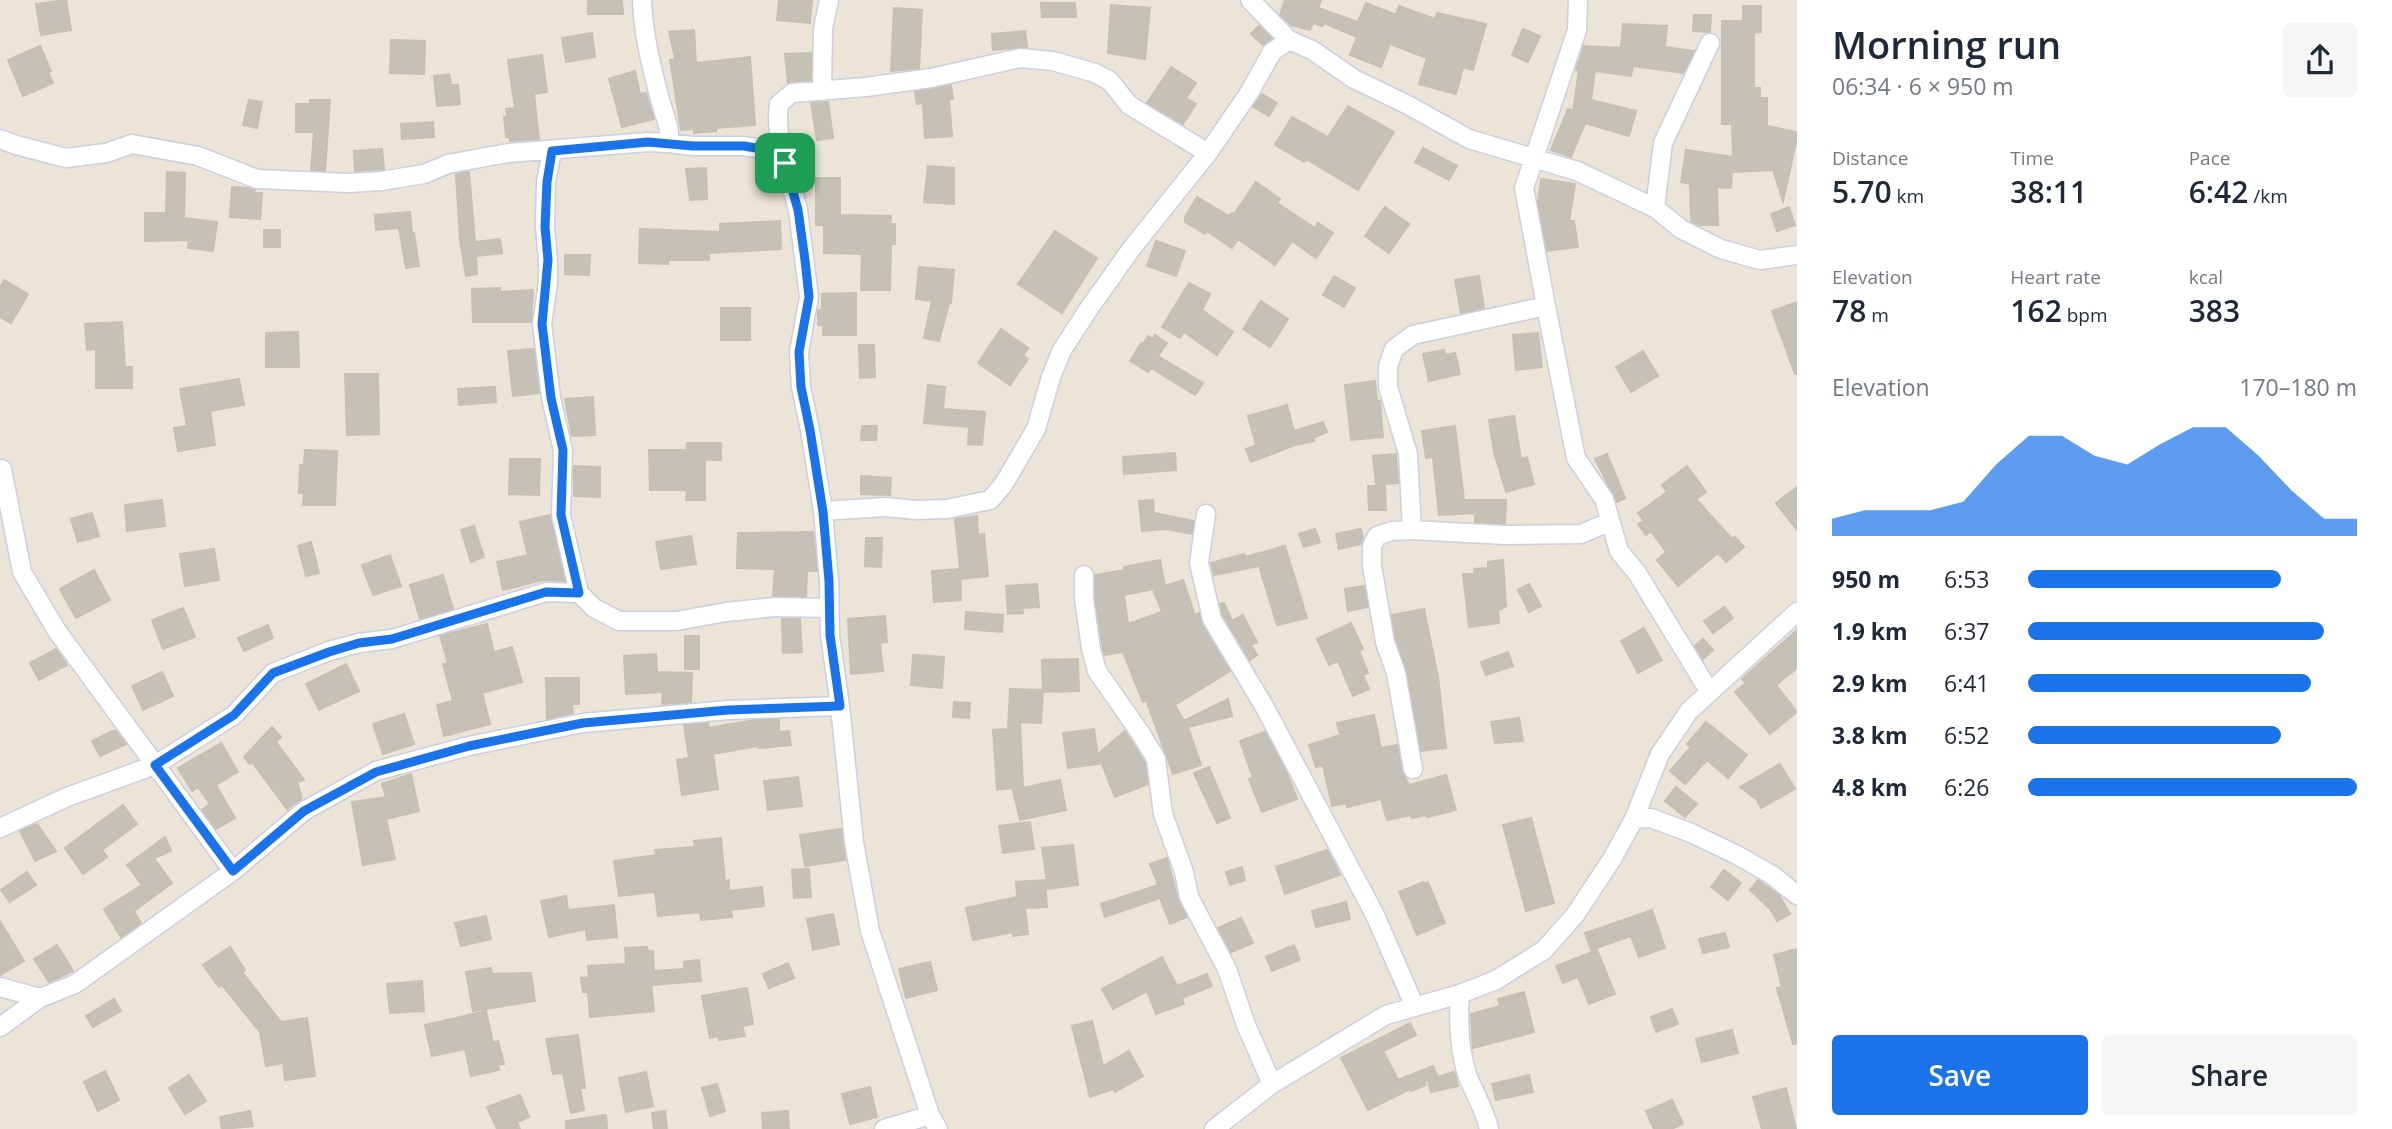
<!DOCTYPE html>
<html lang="en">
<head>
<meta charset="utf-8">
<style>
  :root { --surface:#fff; --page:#f6f6f7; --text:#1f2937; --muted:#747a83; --accent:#1a73e8 }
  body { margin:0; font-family:"Open Sans",sans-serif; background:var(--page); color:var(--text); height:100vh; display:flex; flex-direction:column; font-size:26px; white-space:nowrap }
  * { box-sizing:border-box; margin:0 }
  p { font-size:23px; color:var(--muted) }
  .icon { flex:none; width:38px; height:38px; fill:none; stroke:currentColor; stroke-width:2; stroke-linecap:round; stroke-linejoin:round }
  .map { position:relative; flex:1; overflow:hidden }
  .details { display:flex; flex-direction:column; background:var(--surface); width:595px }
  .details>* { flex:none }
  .pin { position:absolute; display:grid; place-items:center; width:60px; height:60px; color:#fff; margin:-30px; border-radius:14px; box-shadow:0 4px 10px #0006 }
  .round { display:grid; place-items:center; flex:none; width:74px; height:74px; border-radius:7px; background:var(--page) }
  .headline { display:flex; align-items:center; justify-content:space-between; height:119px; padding:0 35px }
  h1 { font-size:38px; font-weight:600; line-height:52px }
  .metrics { display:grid; grid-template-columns:repeat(3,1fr); gap:10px; height:119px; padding:7px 35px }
  .metrics div { display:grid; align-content:center }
  .metrics b { font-size:30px; font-weight:600 }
  .metrics small { font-size:19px; font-weight:400 }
  .metrics p { font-size:19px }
  .chart { height:196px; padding:14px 35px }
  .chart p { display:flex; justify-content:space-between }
  .chart svg { width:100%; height:126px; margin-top:7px; fill:var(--accent); opacity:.7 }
  .action { display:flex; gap:14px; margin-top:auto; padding:14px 35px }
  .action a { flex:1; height:80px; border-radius:7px; background:var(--accent); color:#fff; font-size:28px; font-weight:600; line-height:80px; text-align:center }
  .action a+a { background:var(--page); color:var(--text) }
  ul { padding:0 35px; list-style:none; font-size:23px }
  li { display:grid; grid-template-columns:112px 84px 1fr; align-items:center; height:52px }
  li i { height:18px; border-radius:9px; background:var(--accent) }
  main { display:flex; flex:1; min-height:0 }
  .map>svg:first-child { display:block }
</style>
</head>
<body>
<main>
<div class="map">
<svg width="1797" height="1129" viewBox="0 0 1797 1129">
  <rect width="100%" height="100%" fill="#ebe4d7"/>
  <path fill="#c6c1b7" stroke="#c6c0b1" stroke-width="2" fill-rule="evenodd" d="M66 0 71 30 41 35 36 4Z
    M588 0H622L623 14H588Z
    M779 0H812L810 23 777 20Z
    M1285 0H1321L1318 8 1358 22 1366 3 1396 15 1399 6 1435 19 1437 13 1486 24 1473 70 1463 67 1456 94 1419 84 1427 58 1390 44 1381 67 1350 55 1357 37 1324 23 1322 26 1313 23 1310 30 1291 25 1280 15Z
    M1041 3H1075L1076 17H1042Z
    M1111 5 1150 8 1145 59 1108 53Z
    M1743 6H1761V32L1754 33V88H1760V98H1767V126L1797 132V138L1783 201 1773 170 1732 172 1731 188 1717 187 1718 225H1698L1691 221 1690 184 1681 182 1686 150 1733 157 1732 124H1722V21H1743Z
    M894 8 922 10 919 68 891 71Z
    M1694 15H1711L1710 32 1693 31Z
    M1623 24 1667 26 1665 47 1694 51 1683 73 1633 66 1631 76 1595 71 1591 100 1636 111 1629 136 1585 123 1571 157 1551 150 1568 109 1573 111 1579 70H1576L1584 46 1621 48Z
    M1259 26 1272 38 1263 45 1251 34Z
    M1523 29 1540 36 1528 62 1512 55Z
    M694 30 696 63 750 57 755 125 716 128V131L694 133V129L681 130 670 60 675 59 669 32Z
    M1025 31 1027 47 993 50 992 34Z
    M592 33 595 57 566 62 562 38Z
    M391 40 425 41 424 74 390 73Z
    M40 46 51 71 48 72 53 83 23 96 8 60Z
    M811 53V80L788 83 785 54Z
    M542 55 547 92 534 94 539 139 510 141 509 137H506L504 117H507L506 109 515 108 508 60Z
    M1171 67 1196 83 1186 98 1196 104 1183 124 1147 103Z
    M635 71 640 94 646 93 654 119 622 127 609 79Z
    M449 74 451 85H458L460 104 437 106 434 76Z
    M951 85 953 99H949L952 136 925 138 923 103 917 104 915 92Z
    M1262 94 1277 103 1269 116 1253 107Z
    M249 100 262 102 257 128 243 125Z
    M310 100H330L325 171 311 170 314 132H296V104H310Z
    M828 102 833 138 817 140 811 103Z
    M1348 106 1394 132 1358 190 1306 159 1304 162 1275 145 1292 117 1328 137Z
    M433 122 434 137 402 139 401 124Z
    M1423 148 1457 166 1449 180 1415 162Z
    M382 149 384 169 355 171 354 151Z
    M928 166 954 168V204L924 202Z
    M706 168 707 199 690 200 686 169Z
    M167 172 185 173 184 218 217 222 213 251 188 248 189 240 145 241V213H166Z
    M469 172 475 242 500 239 502 253 476 256 477 274 466 276 460 240 456 174Z
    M816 178H840V215L891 216 890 224H895V244H891L890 290H861L862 254 824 253V225H816Z
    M1541 179 1575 184 1569 221H1574L1578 247 1547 251 1538 202Z
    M1256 182 1280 199 1277 203 1315 228 1318 223 1333 233 1316 258 1292 241 1275 265 1238 239 1232 248 1207 231 1205 234 1185 222V217L1197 197 1229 216 1232 213 1234 214Z
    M232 187 250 188 255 190 254 193H262L260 219 230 217Z
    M1385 207 1409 224 1389 253 1365 236Z
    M1789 207 1795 225 1777 231 1771 214Z
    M410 212 412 234 414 233 419 266 406 268 399 228 376 230 375 215Z
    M780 221 781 249 709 253V260H668V264L639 263 640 229 720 232V224Z
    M264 230H280V247H264Z
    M1055 231 1097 258 1062 313 1018 284Z
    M1156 241 1185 251 1176 276 1147 266Z
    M565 255H590L589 275 565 274Z
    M919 267 954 270 951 303H949L939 341 924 338 932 301 916 299Z
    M1334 276 1355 288 1344 307 1323 295Z
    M1479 276 1484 308 1461 313 1455 280Z
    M4 280 28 294 11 323 0 317V288Z
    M1189 283 1210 294 1202 310 1233 332 1217 355 1184 332 1180 338 1162 327Z
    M500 288V292L533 290 531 322H473L472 289Z
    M856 293V335H823V325H818V310H822V294Z
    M1261 301 1288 319 1270 347 1243 329Z
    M1797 302V374H1795L1772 311Z
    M721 308H750V340H721Z
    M122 322 125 367H132V388H96V349L87 350 85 324Z
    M1001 329 1028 348 1023 356 1028 359 1010 385 978 363Z
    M298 332 299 367H266V333Z
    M1538 333 1542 367 1516 370 1513 335Z
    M1155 335 1167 343 1158 356 1203 383 1195 395 1151 368 1148 372 1130 361 1141 343 1143 344 1148 336 1153 339Z
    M859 345H874L875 377 860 378Z
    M534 349 539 393 513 396 508 351Z
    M1444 350 1445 355 1455 353 1460 374 1429 381 1423 354Z
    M1643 351 1658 376 1631 392 1616 367Z
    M345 374H378L379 434 347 435Z
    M239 379 244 405 210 411 215 445 178 451 174 428 187 426 180 389Z
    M1375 381 1377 401H1380L1383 437 1351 440 1345 385Z
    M928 385 945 387 943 409 985 412 982 445 968 444 969 427 924 423Z
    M495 387 496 402 459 405 458 389Z
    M593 397 595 435 572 436 565 399Z
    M1287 405 1294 431 1323 422 1327 432 1313 438 1314 441 1295 445 1251 462 1246 449 1256 445 1248 416Z
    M1514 416 1521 459 1527 457 1534 484 1506 492 1494 452 1489 420Z
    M862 426H877L876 440H861Z
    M1455 426 1464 500H1506L1505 524 1475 522V513L1439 515 1433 457 1426 458 1422 431Z
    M687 443H721V460H705V500H686L687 490H650L649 450H687Z
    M305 450 337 451 335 505H303L304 493H299L300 465H304Z
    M1175 453 1176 470 1124 474 1123 457Z
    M1396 454 1398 483 1376 485 1373 456Z
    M1607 454 1625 498 1617 502 1595 459Z
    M510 459H540L539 495 509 494Z
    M574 466 600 467V497L574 496Z
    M1687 466 1706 492 1696 499 1732 539 1735 537 1744 547 1726 562 1718 553 1678 586 1657 560 1666 552 1651 531 1646 535 1638 524 1644 521 1638 513 1667 492 1662 485Z
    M861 476 891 478 890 495 861 494Z
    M1368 486H1385L1386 510H1369Z
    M1797 487V530L1776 503Z
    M162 500 165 526 127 531 125 505Z
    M1153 500 1154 513 1194 521 1192 534 1167 529 1142 531 1139 501Z
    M92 513 99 536 78 542 71 519Z
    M550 515 565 581 542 580 503 590 497 562 528 555 520 522Z
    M977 516 978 535 984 534 988 576 961 579 955 519Z
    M474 526 484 557 471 562 461 530Z
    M1315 529 1320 542 1304 547 1299 534Z
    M1361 529 1363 539 1361 544 1339 549 1336 534Z
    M813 532 817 571H807L806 596H773L775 569 737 568 738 533Z
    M691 536 696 564 661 569 656 542Z
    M866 538H882L881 567 865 566Z
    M311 542 319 573 306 576 298 546Z
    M1285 546 1307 618 1277 625 1259 566 1214 575 1211 563 1244 554 1245 557Z
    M214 549 219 580 185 586 180 554Z
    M390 555 401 586 373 595 362 565Z
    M1160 560 1165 586 1183 580 1195 615 1199 613 1202 625 1230 671 1175 705 1184 721 1228 699 1232 716 1188 727 1201 765 1173 774 1146 700 1143 702 1123 652 1104 655 1095 598V575L1124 570V567ZM1153 589 1162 612 1128 624 1124 595Z
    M1503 560 1506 606 1498 611 1499 623 1469 627 1463 574H1475L1474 569 1488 568V562Z
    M960 569 961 600 934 602 932 571Z
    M94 570 110 600 76 618 60 589Z
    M443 575 453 609 420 619 410 585Z
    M1037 584 1039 607 1022 608 1023 613 1008 614 1006 586Z
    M1529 584 1541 606 1529 612 1518 590Z
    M1364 586 1368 607 1348 611 1345 589Z
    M1224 603 1232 621 1243 615 1257 642 1251 645 1257 655 1250 660 1223 615 1220 604Z
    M1724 607 1733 618 1713 633 1704 621Z
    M183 608 195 637 163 649 152 620Z
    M1424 609 1438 677 1446 748 1421 751 1407 671 1396 639 1392 615Z
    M966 612 1003 615 1002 632 965 629Z
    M885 616 887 642 880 643 883 671 851 674 848 619Z
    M782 619H800L802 652 783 653Z
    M1351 623 1363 649 1359 651 1368 673 1363 675 1369 689 1353 696 1338 661 1329 665 1317 639Z
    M487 624 494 652 512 647 522 682 482 693 490 724 444 736 437 705 453 701 443 664 448 663 440 636Z
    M268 625 273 638 244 651 238 638Z
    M1644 628 1662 660 1638 673 1621 641Z
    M1797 630V668L1776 685 1797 712 1770 734 1735 692 1746 683 1742 679Z
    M685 636H699V669H685Z
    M1703 639 1713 650 1703 659 1695 646Z
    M56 649 67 665 39 680 30 663Z
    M1508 652 1513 666 1486 675 1481 662Z
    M656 654 657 672 692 673 691 702 662 704 663 692 626 694 624 656Z
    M913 655 944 657 942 688 911 685Z
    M1078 659 1079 691 1043 692 1042 660Z
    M346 664 359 691 319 710 306 684Z
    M162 672 173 696 143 710 132 686Z
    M546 678H579V704H572L573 713 547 719Z
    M1010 689 1043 690 1041 723 1020 722 1023 787 997 790 993 730 1008 729Z
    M954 702 970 703 969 718 953 717Z
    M404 714 414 744 383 754 373 724Z
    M1374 715 1381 748 1397 745 1402 771 1409 785 1446 775 1456 810 1427 817 1426 815 1412 818 1411 815 1387 820 1381 799 1347 807 1346 803 1332 806 1323 765 1316 767 1309 745 1340 735 1337 723Z
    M1519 718 1523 741 1495 743 1491 722Z
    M754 720H779V732L789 731 791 745 758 748V746L713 754 718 789 682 795 677 760 689 758 684 725 708 723 709 728Z
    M1706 722 1747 755 1728 778 1707 760 1685 784 1670 771 1691 747 1687 744Z
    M272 727 281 737 276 742 304 780 297 782 302 798 287 809 252 762 250 764 244 757Z
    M1094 729 1099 764 1068 768 1063 733Z
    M115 730 126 744 100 756 92 741Z
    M1125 731 1145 763 1148 784 1115 797 1098 754Z
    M1265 732 1286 771 1297 799 1262 812 1249 779 1253 778 1240 741Z
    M221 743 238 772 216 785 235 818 216 829 202 810 210 804 198 787 192 791 178 768Z
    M1780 764 1795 789 1761 808 1757 800 1740 787Z
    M1209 767 1230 818 1217 823 1194 773Z
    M411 774 419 811 386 819 395 859 363 865 352 802 386 797 382 784Z
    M798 777 802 806 768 810 764 781Z
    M1060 780 1066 810 1020 820 1013 790Z
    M1676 787 1697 804 1685 817 1665 801Z
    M123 805 137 824 102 850 107 857 83 874 65 848Z
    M1531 818 1554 903 1526 911 1503 825Z
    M1030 822 1034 849 1003 853 999 826Z
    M37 824 56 851 35 861 20 831Z
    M841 829 845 860 805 866 800 835Z
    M165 837 171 851 154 858 172 883 134 911 141 923 121 937 104 909 142 885 127 865Z
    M721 838 725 881 729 880V891L762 887 764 906 731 910 732 917 701 920 700 912 658 916 655 892 619 896 614 861 656 855 655 850 695 847 694 841Z
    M1073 845 1078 885 1048 889 1042 848Z
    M1327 850 1340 875 1285 894 1276 867Z
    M1167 858 1178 900 1187 917 1170 924 1160 898 1105 917 1101 904 1158 885 1150 864Z
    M1242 867 1245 880 1230 885 1226 872Z
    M809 869 811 897 794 898 792 870Z
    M1724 870 1741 883 1728 900 1711 887Z
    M27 872 36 885 10 902 1 890Z
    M1045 880 1047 907 1025 908 1028 934 1013 936V932L973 940 966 908 1017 897 1016 882Z
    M1758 880 1779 895 1790 914 1777 921 1770 909 1750 890Z
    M1423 882 1424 884 1428 882 1445 923 1417 935 1399 892Z
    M566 896 568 910 614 905 617 937 587 940 586 929 549 937 541 901Z
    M1346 902 1350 919 1316 927 1312 911Z
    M1652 910 1665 948 1639 957 1631 936 1591 950 1585 933Z
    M833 914 839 944 813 950 807 919Z
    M486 916 491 939 461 946 455 923Z
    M1241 918 1253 943 1231 952 1218 928Z
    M0 921 24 961 0 975Z
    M1725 933 1729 947 1703 953 1699 939Z
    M57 945 73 971 49 982 34 959Z
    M1294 945 1300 960 1272 971 1266 957Z
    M230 947 245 970 242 972 281 1022 307 1018 315 1076 285 1080 283 1063 266 1066 260 1032 222 985 219 987 203 965Z
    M647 947 648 952 653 951 654 971 684 969V962L699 960 701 981 651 985 654 1011 590 1017 588 992H583L581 978 589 977 588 966 626 964 625 948Z
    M1797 949V1044H1793L1777 988 1782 987 1774 955Z
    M1597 950 1615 994 1589 1004 1578 977 1563 983 1556 966Z
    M1162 957 1177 986 1207 974 1212 986 1182 998 1184 1004 1156 1014 1147 991 1113 1009 1102 989Z
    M930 962 937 990 906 998 899 969Z
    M788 963 794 978 769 988 763 974Z
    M491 968 492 974 531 973 535 1001 473 1011 466 972Z
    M422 981 424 1011 390 1013 387 984Z
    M747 988 753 1024 742 1026 745 1036 719 1040V1036L710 1038 702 996Z
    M1524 992 1534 1032 1473 1048 1471 1014 1500 1006 1498 999Z
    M114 999 121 1011 93 1027 86 1016Z
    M1672 1009 1678 1024 1656 1032 1651 1017Z
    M486 1011 493 1043 498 1041 504 1064 498 1065 499 1070 471 1076 465 1049 432 1056 425 1025Z
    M1092 1021 1103 1066 1129 1051 1143 1076 1115 1092 1113 1089 1090 1097 1072 1026Z
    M1410 1023 1416 1035 1383 1051 1398 1080 1433 1066 1437 1075 1433 1078 1454 1072 1458 1086 1431 1092 1428 1080 1424 1082 1426 1085 1411 1091 1410 1089 1368 1110 1341 1058Z
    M1732 1030 1738 1053 1702 1062 1696 1039Z
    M578 1035 585 1088H580L584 1110 571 1113 563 1073 553 1074 546 1039Z
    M105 1071 119 1100 98 1111 84 1082Z
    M646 1072 653 1106 626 1112 619 1078Z
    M189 1075 206 1101 185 1114 169 1088Z
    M1529 1075 1533 1092 1496 1100 1492 1084Z
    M717 1084 725 1111 710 1116 702 1088Z
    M870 1087 877 1117 850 1124 842 1094Z
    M1786 1088 1796 1129H1762L1753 1097Z
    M520 1095 529 1117 517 1122 520 1129H497L487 1107Z
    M1672 1100 1683 1124 1671 1129H1654L1646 1111Z
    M250 1111 253 1126 222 1129 220 1117Z
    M665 1111 667 1129H654L652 1113Z
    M788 1111 789 1129H763L762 1113Z
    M606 1115 607 1129H566V1121Z"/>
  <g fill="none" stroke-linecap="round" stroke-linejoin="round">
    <g stroke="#cccee2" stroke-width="21">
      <path id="minor" d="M642 0C643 33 651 64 659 96 663 113 671 126 669 143L693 146H744L768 150 785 163 798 210 809 297 799 352 801 387 810 430 823 511 829 581 830 635 840 706 854 842 870 931 930 1115 938 1129
        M1250 0 1289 40 1312 50 1354 79 1406 104 1469 139 1577 171 1655 208 1681 229 1721 249 1760 260 1797 255
        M1578 0 1577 30 1524 188 1546 306 1576 458 1604 499 1619 551 1637 573 1709 691
        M822 91 823 29 829 0
        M0 139 16 145 66 158 106 153 132 144 198 156 257 179 349 183 381 181 424 174 448 164 508 153 648 142 669 143
        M552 151 546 182 545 227 548 260V283L542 324 551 398 563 450 561 515 579 593
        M785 163C780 142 776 125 779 104L792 93 866 87 931 78 1020 58 1053 61 1095 73 1110 81 1129 105 1208 153
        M1655 208 1663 143 1710 43
        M2 469 22 572 57 631 233 871
        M823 511 885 507 916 510 947 509 990 500 1003 485 1036 429 1051 377 1062 350 1090 307 1132 248 1208 153 1249 93 1272 52 1289 40
        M1206 514 1199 563 1212 619 1264 706 1375 915 1415 1007
        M1412 530 1408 454 1388 387V366L1394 349 1413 335 1546 306
        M1084 575V599L1091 649 1097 671 1141 734 1156 759 1163 814 1184 872 1189 897 1227 969 1246 1025 1272 1084
        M1413 769 1396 673 1385 642 1372 566V546L1377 536 1392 531 1412 530 1505 535 1581 534 1609 522
        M1634 819 1651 818 1691 833 1737 855 1772 875 1797 895
        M0 828 67 797 155 765 234 715 273 673 329 651 359 643 392 639 546 592 579 593 594 608 619 621H677L726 612 775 607 830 608
        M0 987 40 998
        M1460 994C1458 1021 1459 1051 1468 1077 1475 1095 1485 1110 1489 1129
        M0 1027 40 998 75 984 233 871 304 811 376 771 469 746 583 723 728 710 840 706
        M884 1129 930 1115
        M1214 1129 1272 1084 1386 1015 1460 994 1496 980 1544 950 1575 915 1612 859 1634 819 1660 754 1689 711 1797 612"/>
    </g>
    <use href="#minor" stroke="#fff" stroke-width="18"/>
  </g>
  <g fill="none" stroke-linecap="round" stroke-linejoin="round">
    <g stroke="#fff" stroke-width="14">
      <path id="route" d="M648 142 693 146H744L768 150 785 163 798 210 805 260 809 297 799 352 801 387 810 430 823 512 829 581 830 635 840 706 728 710 583 723 469 746 376 772 304 811 233 871 155 765 234 715 273 673 329 652 359 643 392 639 546 592 579 593 561 515 563 450 551 398 542 324 548 260 545 227 547 182 552 151Z"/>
    </g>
    <use href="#route" stroke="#1a73e8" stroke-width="9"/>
  </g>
</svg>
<div class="pin" style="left:785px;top:163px;background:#1e9e55"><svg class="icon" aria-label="arrive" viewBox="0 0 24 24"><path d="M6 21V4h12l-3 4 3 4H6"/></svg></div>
</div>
<section class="details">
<div class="headline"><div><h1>Morning run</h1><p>06:34 · 6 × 950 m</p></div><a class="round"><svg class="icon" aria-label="share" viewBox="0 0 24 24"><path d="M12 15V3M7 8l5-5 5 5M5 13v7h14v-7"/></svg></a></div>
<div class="metrics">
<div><p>Distance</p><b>5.70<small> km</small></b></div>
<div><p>Time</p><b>38:11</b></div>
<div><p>Pace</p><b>6:42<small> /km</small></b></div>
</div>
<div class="metrics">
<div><p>Elevation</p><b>78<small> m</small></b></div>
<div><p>Heart rate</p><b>162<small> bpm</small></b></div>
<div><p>kcal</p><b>383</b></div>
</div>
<div class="chart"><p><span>Elevation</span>170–180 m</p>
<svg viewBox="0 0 160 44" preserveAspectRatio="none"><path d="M0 44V38L10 35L20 35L30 35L40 32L50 19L60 9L70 9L80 16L90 19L100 12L110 6L120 6L130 16L140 28L150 38L160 38V44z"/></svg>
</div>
<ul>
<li><b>950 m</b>6:53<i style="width:77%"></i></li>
<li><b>1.9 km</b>6:37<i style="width:90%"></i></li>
<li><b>2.9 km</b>6:41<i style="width:86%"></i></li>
<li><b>3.8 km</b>6:52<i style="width:77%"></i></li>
<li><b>4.8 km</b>6:26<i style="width:100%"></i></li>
</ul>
<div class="action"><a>Save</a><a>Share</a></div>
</section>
</main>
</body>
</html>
